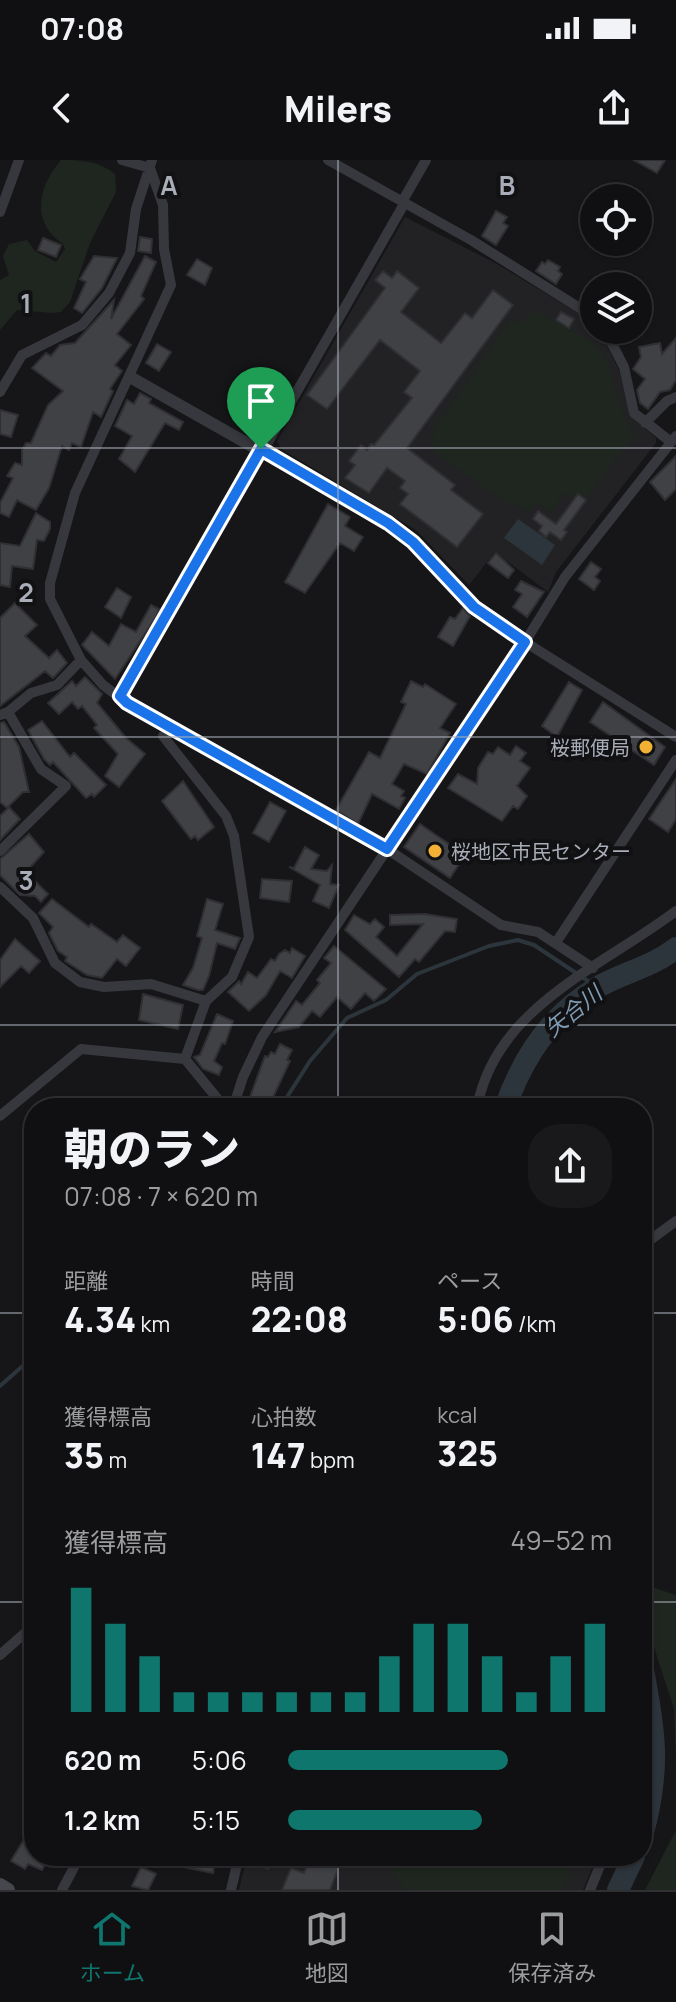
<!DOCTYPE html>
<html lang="ja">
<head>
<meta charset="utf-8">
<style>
  :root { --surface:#101012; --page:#19191b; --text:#f1f3f6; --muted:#9c9d9f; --line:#303032; --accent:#0f766e }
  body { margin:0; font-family:Manrope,"Noto Sans JP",sans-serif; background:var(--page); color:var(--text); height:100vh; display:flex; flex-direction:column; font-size:30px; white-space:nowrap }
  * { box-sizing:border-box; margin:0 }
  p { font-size:26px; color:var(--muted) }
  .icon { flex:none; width:44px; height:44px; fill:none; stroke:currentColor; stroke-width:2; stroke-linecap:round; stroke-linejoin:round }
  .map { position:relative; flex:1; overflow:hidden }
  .panel { position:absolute; left:24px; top:938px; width:628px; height:768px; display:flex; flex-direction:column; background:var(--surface); border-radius:32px; box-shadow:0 2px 6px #0004,0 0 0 2px var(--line) }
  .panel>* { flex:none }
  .buttons { position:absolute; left:580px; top:24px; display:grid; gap:16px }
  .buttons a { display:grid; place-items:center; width:72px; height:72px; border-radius:50%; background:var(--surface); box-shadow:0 2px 6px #0004,0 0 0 2px var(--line); font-size:40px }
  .pin { position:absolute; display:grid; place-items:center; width:68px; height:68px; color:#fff; margin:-82px -34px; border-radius:50% 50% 50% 0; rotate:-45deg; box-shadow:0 0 8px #0007 }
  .pin .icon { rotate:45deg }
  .round { display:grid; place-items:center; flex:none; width:84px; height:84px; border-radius:32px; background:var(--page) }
  .overview { display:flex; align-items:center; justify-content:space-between; height:136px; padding:0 40px }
  h1 { font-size:44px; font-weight:800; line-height:60px }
  .metrics { display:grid; grid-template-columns:repeat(3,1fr); gap:12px; height:136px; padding:8px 40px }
  .metrics div { display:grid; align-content:center }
  .metrics b { font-size:34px; font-weight:800 }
  .metrics small { font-size:22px; font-weight:400 }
  .metrics p { font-size:22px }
  .chart { height:224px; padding:16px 40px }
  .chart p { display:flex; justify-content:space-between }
  .chart svg { width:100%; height:144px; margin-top:8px; stroke:var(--accent); stroke-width:6 }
  ul { padding:0 40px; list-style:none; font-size:26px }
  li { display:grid; grid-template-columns:128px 96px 1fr; align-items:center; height:60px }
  li i { height:20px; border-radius:10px; background:var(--accent) }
  .status { display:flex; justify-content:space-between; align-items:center; height:56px; padding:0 40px; background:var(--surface); direction:ltr }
  .status svg { height:22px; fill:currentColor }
  header { display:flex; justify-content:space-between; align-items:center; height:104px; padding:0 40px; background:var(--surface); font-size:36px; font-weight:800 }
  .tab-bar { display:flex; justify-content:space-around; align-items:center; height:112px; border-top:2px solid var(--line); background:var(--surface); font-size:22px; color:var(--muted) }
  .tab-bar a { display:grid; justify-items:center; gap:4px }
  .tab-bar .selected { color:var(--accent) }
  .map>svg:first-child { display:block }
</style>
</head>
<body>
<div class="status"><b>07:08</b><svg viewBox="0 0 49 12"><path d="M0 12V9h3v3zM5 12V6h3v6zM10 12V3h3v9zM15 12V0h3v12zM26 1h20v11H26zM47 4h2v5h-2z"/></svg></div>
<header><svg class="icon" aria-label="back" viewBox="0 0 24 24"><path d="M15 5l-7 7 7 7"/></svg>Milers<svg class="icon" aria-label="share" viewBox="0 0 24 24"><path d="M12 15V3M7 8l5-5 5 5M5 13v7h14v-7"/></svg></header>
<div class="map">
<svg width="676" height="1730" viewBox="0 0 676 1730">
  <rect width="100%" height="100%" fill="#161618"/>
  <path fill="#222225" d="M405 57 497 104 593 162 594 170H599L619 210 630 256 656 278V283L556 412 548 432 495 392 469 425 416 370 281 289 277 281Z
    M247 1696H597L583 1730H239Z"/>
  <path fill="#1e261f" d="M61 0C81 0 99 1 115 14L116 32 90 83 70 142 61 152 52 153 17 150 0 170V120L9 115 3 96 9 84 27 80 35 91 56 102 65 89 63 84C30 62 38 27 61 0Z
    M535 150C548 158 594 180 599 188 619 216 612 248 636 273L581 345 565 332 551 353 536 341 528 352 517 344 512 348 433 291 432 271 511 159 518 164Z
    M642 1424 676 1435V1599L674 1549 642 1450Z
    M676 1669V1730H645L676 1670Z
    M385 1696H577L563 1730H405Z"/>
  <path fill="#2c353c" d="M518 359 555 385 542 405 504 378Z"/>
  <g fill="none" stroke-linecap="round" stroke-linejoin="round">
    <path stroke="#2c353c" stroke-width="4" d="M280 948 310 901 347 858 386 840 417 814 489 786 518 780 534 785 597 827
      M0 1226 34 1196"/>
    <path stroke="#2c353c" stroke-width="22" d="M505 948C522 899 551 854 598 827 624 812 652 807 676 788
      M642 1505C655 1571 661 1609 642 1676
      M618 1730 634 1696"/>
  </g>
  <path fill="#404145" stroke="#303034" stroke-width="2" d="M634 0H665L657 13Z
    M496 51 507 57 503 63 508 66 496 85 482 76Z
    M140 77 152 79 151 93 138 91Z
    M43 78 61 85 56 97 38 90Z
    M94 96 117 98 102 128 82 153 74 148 86 122 80 119Z
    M145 96 156 102 141 136 144 139 117 174 131 185 115 205 122 211 110 229 113 231 101 257 93 252 81 287 72 283 69 290 62 286 49 328 36 350 17 340 9 357 0 353V343L13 318 7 316 15 303 22 305V290L26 283H31L48 245 63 231 32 208 46 193 51 196 60 185 75 183 114 140 111 159Z
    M197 99 212 108 205 125 187 115Z
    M548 100 560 107 558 111 562 114 556 124 536 111 542 102 545 104Z
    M383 111 392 118 397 111 419 128 401 152 441 183 465 153 472 158 493 130 513 145 407 288 455 325 451 330 483 354 457 387 400 344 408 334 400 328 405 321 387 308 369 333 345 318 355 305 349 301 361 285 367 290 371 284 374 285 412 238 404 232 420 211 380 180 327 249 307 235 385 128 375 120Z
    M561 152 574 159 569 168 556 160Z
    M676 178V220L670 230 660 232 648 249 640 243 637 230 645 219 633 209 641 197 639 187 660 183 662 194Z
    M157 184 171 192 159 211 146 203Z
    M140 233 151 239 149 243 183 262 179 270 165 263 135 312 119 299 132 276 115 266 127 240 134 244Z
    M0 250 18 255 11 277 0 274Z
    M676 296V329L665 340 650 322Z
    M578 334 586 340 564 370 567 372 561 380 550 372 546 377 539 371 542 366 533 359 538 351 556 364Z
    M328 344 350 357 345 366 363 377 354 391 340 383 305 433 285 422Z
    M36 353 50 362V369L44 381 37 380 33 409 12 406 10 427 0 425V383L20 386Z
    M496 393 514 410 508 418 488 403Z
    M591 402 601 409 595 417 600 421 594 430 579 419Z
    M521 421 544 432 527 457 513 447 522 434 515 430Z
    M117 428 131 437 121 458 105 447Z
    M15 443 37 465 25 476 49 498 57 490 67 503 53 518 45 511 0 546V458Z
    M151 445 159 449 156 457 115 519 82 485 92 472 109 486 121 464 136 472Z
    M463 448 470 456 453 486 438 477 450 457 455 459Z
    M85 517 102 534 97 543 126 578 145 594 119 627 105 616 118 594 94 568 97 565 82 546 78 549 72 542 59 554 48 543 72 521 76 526Z
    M411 521 423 527 425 524 456 544 440 568 450 573 427 614 404 604 392 624 404 631 401 636 405 638 399 649 372 634 358 664 336 650 369 592 380 598 406 544 401 542Z
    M569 522 582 530 557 577 542 566Z
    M603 542 665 587 654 605 590 562Z
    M42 561 70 597 74 593 106 625 94 637 92 634 86 638 53 602 50 605 44 599 28 570Z
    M4 562 19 587 29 632H23L7 648 0 642V563Z
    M516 586 526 593 520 601 530 608 517 626 527 636 518 649 513 646 502 661 448 628 458 614 477 624 478 608 488 592 493 594 498 587 510 595Z
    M676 619V659L668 672 649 659Z
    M183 621 214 667 198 680 195 676 191 679 162 641Z
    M270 642 286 651 269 682 253 673Z
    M9 647 20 659 0 680V656Z
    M420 664 465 695 450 718 404 687Z
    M29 674 44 692 26 712 48 734 41 742 35 736 20 735 0 715V699Z
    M305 687 319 695 311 709 327 711 332 705 330 724 339 725 329 748 313 741 320 725 289 707 294 708Z
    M262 719 292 721 289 742 260 738Z
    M52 739 89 767 91 764 117 782 123 775 140 788 126 806 117 799 102 818 87 815 65 801 67 797 58 791 49 773 53 767 39 753Z
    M207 739 223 744 215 770 240 778 235 789 217 783 209 816 203 830H198L183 825 193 808 202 778 197 776Z
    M425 754 457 759 455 772 445 771 419 802 415 799 399 817 345 770 354 755 370 764 375 759 384 767 376 777 397 796 423 764 390 765V755Z
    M15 779 40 801 29 813 21 806 0 827V800Z
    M334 786 386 829 374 841 365 833 351 849 337 837 320 857 312 851 299 867 275 872 296 841 302 845 320 823 317 820 331 803 324 798Z
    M292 788 305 796 292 818 280 811 266 835 249 851 228 832 239 821 241 824 248 812 257 818 271 799 275 801 279 794 285 790 290 793Z
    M143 834 183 845 178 869 139 860Z
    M217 854 233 861 225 884 222 883 214 901 222 907 219 915 203 909 194 897 200 895Z
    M280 884 292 890 287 900 290 901 268 948H246L265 896 268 897 271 892 275 894Z
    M34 1663V1696H50L42 1710 28 1704 25 1709 11 1701Z
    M171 1696H216L213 1713 169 1704Z
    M258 1696H273L268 1709 254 1704Z
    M310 1696H343L330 1730H282L291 1708 304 1713Z
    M141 1707 156 1714 148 1730 132 1726Z"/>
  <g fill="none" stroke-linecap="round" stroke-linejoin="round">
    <path stroke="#37383d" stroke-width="10" d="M122 0 150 8 163 45 164 89 171 125 75 333 50 423V439L81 500 103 525 127 543 387 689 501 765 538 772 593 808
      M328 0 471 80 594 157
      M402 42 426 0
      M0 52 19 0
      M605 170 624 207 634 253 671 282
      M0 232 22 195 82 165 109 133 130 93 136 49 152 0
      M645 263 667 241 676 237
      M263 291 404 44
      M525 482 676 577
      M120 536 261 289
      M0 555 8 552 31 533 57 525 81 500
      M163 576 226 656 234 676 249 777 232 817 206 841 185 899 225 948
      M0 691 66 626 41 609 8 552
      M0 727 33 758 55 803 80 822 104 827 151 824 206 841
      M557 781 676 600
      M233 948 243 917 262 877 525 482 565 417 676 276
      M477 948C495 847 602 807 676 751
      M0 956 81 889 185 899
      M642 1086 676 1061
      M0 1495 34 1465
      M62 1730 80 1696
      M231 1730 239 1696
      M590 1730 604 1696"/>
    <path stroke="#37383d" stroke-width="12" d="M130 217 388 363 413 382 474 447 525 482"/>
    <path stroke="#45474d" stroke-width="14" d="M0 1725 8 1730"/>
  </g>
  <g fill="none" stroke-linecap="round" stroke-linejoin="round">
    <g stroke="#fff" stroke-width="16">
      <path id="route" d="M261 289 388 363 413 382 474 447 525 482 387 689 127 543 120 536Z"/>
    </g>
    <use href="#route" stroke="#1a73e8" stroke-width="10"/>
  </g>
  <path fill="none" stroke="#a8adb8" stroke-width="2" stroke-opacity="0.55" d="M338 0V948M0 288H676M0 577H676M0 865H676M0 1153H34M642 1153H676M0 1442H34M642 1442H676M338 1696V1730"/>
  <g fill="#f2b134" stroke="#111113" stroke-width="3">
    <circle cx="646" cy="587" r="8"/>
    <circle cx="435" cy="691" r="8"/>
  </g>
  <g text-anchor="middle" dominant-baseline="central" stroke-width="8" stroke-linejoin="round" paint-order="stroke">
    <g font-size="20" fill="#a8adb8" stroke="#111113" text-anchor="end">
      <text x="630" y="587">桜郵便局</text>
      <text x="451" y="691" text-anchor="start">桜地区市民センター</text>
    </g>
    <g font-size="22" font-style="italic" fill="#7f9bb3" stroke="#111113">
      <text transform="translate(573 851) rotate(-39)">矢合川</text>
    </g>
  </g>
  <g font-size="26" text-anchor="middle" font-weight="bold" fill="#a8adb8" stroke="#111113" stroke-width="8" stroke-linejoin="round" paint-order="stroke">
    <text x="169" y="35">A</text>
    <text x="507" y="35">B</text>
    <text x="26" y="153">1</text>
    <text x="26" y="442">2</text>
    <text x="26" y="730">3</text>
  </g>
</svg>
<div class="buttons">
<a><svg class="icon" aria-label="locate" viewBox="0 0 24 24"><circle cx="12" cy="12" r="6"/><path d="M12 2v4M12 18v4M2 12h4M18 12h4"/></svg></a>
<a><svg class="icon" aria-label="layers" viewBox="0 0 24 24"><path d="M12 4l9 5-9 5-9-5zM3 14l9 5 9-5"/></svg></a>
</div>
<div class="pin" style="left:261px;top:289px;background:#1e9e55"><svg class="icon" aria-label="arrive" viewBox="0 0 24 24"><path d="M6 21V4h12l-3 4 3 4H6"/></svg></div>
<section class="panel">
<div class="overview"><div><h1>朝のラン</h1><p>07:08 · 7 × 620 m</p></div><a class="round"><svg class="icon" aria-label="share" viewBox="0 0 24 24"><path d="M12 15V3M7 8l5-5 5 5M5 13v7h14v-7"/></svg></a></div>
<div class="metrics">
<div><p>距離</p><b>4.34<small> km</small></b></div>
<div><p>時間</p><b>22:08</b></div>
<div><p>ペース</p><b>5:06<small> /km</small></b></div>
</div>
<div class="metrics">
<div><p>獲得標高</p><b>35<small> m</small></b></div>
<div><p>心拍数</p><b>147<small> bpm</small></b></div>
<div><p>kcal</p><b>325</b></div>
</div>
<div class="chart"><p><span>獲得標高</span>49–52 m</p>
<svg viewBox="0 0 160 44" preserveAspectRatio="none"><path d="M5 44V6M15 44V17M25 44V27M35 44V38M45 44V38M55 44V38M65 44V38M75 44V38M85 44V38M95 44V27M105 44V17M115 44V17M125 44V27M135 44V38M145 44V27M155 44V17"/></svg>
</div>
<ul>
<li><b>620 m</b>5:06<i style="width:68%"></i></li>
<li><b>1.2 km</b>5:15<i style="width:60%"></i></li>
</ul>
</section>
</div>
<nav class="tab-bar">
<a class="selected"><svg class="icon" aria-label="home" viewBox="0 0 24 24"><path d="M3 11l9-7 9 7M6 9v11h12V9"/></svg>ホーム</a>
<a><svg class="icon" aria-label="map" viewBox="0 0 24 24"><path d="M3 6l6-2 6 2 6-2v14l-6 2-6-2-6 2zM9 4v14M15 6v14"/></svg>地図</a>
<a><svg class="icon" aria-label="saved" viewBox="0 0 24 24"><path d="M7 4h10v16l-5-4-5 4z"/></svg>保存済み</a>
</nav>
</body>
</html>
